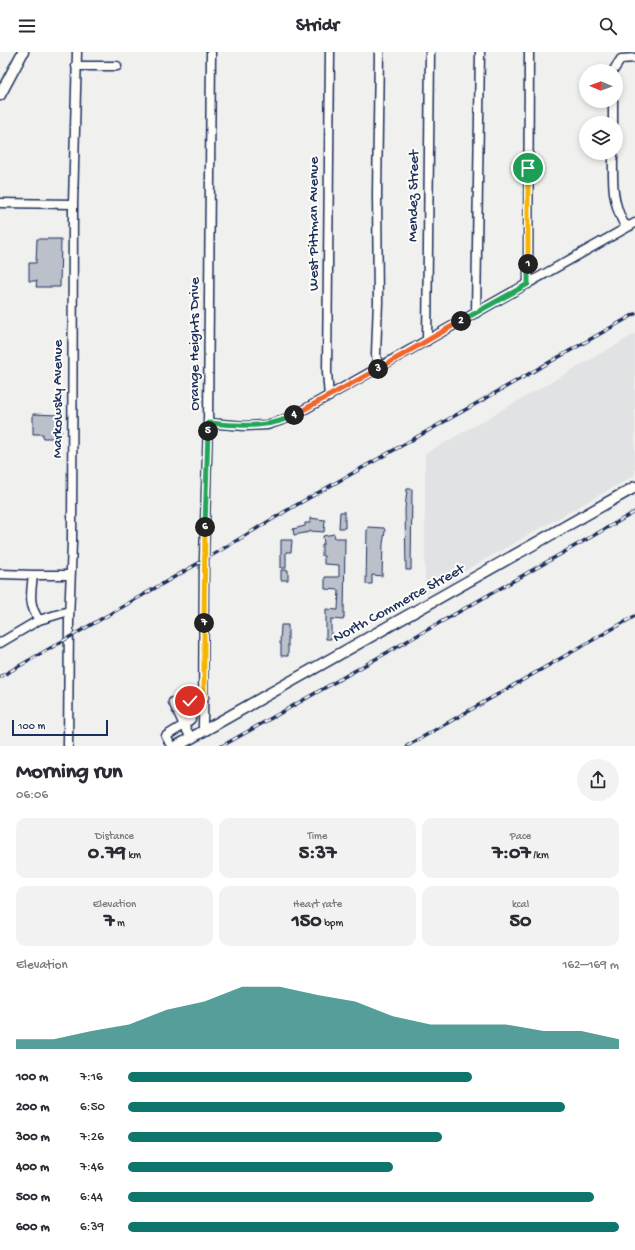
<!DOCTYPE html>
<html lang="en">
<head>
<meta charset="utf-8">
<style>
  :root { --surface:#fff; --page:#f2f2f3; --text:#2b2b33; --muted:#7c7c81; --accent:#0f766e }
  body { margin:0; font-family:"Gochi Hand",sans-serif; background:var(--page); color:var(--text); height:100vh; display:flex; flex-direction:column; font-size:15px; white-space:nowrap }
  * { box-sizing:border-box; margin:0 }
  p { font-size:13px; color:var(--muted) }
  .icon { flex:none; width:22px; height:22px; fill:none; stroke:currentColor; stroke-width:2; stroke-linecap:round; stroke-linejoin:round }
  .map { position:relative; height:694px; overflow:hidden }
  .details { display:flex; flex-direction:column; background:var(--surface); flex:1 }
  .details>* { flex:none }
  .needle { width:26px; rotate:271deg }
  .tools { position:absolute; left:579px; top:12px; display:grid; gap:8px }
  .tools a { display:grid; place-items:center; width:44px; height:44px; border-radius:50%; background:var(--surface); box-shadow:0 2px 6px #0003; font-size:20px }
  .scale { position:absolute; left:12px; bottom:10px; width:96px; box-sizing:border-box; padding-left:4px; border:2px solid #1b2f5e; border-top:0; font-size:11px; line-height:14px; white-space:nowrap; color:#1b2f5e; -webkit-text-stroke:3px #fdfcf7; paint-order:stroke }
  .pin { position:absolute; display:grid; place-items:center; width:34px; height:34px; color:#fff; margin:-17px; border:2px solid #fff; border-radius:50%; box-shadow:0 1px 4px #0007 }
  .km { position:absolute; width:20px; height:20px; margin:-10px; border-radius:50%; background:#222; color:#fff; font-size:11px; line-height:20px; text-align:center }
  .round { display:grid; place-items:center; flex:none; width:42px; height:42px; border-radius:21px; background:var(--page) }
  .head { display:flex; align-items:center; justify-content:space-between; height:68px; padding:0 16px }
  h1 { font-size:22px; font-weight:800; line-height:30px }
  .stats { display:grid; grid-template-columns:repeat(3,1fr); gap:6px; height:68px; padding:4px 16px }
  .stats div { display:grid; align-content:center; border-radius:10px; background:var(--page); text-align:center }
  .stats b { font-size:20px; font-weight:800 }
  .stats small { font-size:11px; font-weight:400 }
  .stats p { font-size:11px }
  .chart { height:112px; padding:8px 16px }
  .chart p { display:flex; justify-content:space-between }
  .chart svg { width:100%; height:72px; margin-top:4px; fill:var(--accent); opacity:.7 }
  ul { padding:0 16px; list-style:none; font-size:13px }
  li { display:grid; grid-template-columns:64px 48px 1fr; align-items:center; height:30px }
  li i { height:10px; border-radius:5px; background:var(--accent) }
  header { display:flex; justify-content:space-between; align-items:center; height:52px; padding:0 16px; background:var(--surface); font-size:18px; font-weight:800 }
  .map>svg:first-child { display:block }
</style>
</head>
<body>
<header><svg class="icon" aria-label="menu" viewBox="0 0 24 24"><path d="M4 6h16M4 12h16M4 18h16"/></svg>Stridr<svg class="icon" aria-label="search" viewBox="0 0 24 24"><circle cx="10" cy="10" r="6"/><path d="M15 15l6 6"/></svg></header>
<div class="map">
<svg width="635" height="694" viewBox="0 0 635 694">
  <rect width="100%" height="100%" fill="#f0f0ee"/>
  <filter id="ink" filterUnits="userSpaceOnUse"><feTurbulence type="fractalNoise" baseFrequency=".025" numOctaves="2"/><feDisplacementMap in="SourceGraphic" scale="8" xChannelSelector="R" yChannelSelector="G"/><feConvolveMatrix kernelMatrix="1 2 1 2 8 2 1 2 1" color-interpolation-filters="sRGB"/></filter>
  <g filter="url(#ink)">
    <path fill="#e0e2e3" d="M635 282V423L425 541V402Z"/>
    <path fill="#bbc0ca" stroke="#1b2f5e" d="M37 187H61L60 235H36L37 229H29V211H36Z
      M33 362 58 363V369H62L61 383H58V386H43V382H33Z
      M407 437H412L411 518H406L405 457Z
      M340 460H345V476H339Z
      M310 466 325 468 324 480 310 479V480L294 483 293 477 305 474V471H310Z
      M368 475 384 476 385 479 383 492 382 524 372 523V532H366L367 478Z
      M334 482 335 486H345L344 565 343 568 331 567V587H326V557L338 558 339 538 325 537V525H339V513L324 512V504H322V492H324L323 484Z
      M281 488H292L291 500H286V516H281Z
      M281 518H288V528H281Z
      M281 573H288V604H281V592H280Z"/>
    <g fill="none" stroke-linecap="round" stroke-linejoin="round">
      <g stroke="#1b2f5e" stroke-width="11">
        <path id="minor" d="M76 14H117
          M613 19 621 7 635 6
          M613 71V49
          M613 101C613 127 611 148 624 172L630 174
          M0 151 73 152
          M528 232 529 0
          M476 261 480 0
          M427 289 430 0
          M378 316 376 302 378 250 377 142 379 0
          M329 345 327 320 330 0
          M208 371 245 374 267 373 291 365 635 171
          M0 522 33 523
          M69 559 39 568C28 552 31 541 33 523H70
          M0 591 39 568
          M203 679 204 508 208 371 211 0
          M191 686 184 673 191 667V649L204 645
          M68 694 69 568 72 491 73 152 77 0
          M171 694 166 684 184 673 173 650"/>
      </g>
      <g stroke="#1b2f5e" stroke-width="13">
        <path id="major" d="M0 43 23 0
          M177 694 635 435"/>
      </g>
      <use href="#minor" stroke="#fdfcf7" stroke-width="8"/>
      <use href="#major" stroke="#fdfcf7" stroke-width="10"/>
      <g stroke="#1b2f5e" stroke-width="3.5">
        <path id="rail" d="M0 625 204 508 291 456 635 262
          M222 694 635 460
          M407 694 635 564"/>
      </g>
      <use href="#rail" stroke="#fdfcf7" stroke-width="2" stroke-dasharray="6" stroke-linecap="butt"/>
    </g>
  </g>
  <g fill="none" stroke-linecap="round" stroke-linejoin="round" filter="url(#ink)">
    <g stroke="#fff" stroke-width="8">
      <path id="split-1" d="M528 212V116"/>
    </g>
    <g stroke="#fff" stroke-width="8">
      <path id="split-2" d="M461 269 528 232V212"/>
    </g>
    <g stroke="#fff" stroke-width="8">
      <path id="split-3" d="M378 317 461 269"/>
    </g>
    <g stroke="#fff" stroke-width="8">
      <path id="split-4" d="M294 363 378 317"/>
    </g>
    <g stroke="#fff" stroke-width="8">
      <path id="split-5" d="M208 379V371C237 373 267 378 294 363"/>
    </g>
    <g stroke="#fff" stroke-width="8">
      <path id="split-6" d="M205 475 208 379"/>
    </g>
    <g stroke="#fff" stroke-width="8">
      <path id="split-7" d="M204 571 205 475"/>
    </g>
    <g stroke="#fff" stroke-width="8">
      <path id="split-8" d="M190 649 204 645V571"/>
    </g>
    <use href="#split-1" stroke="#f5b400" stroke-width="5"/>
    <use href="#split-2" stroke="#22a559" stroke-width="5"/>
    <use href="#split-3" stroke="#f0652b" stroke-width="5"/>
    <use href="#split-4" stroke="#f0652b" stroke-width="5"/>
    <use href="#split-5" stroke="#22a559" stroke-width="5"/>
    <use href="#split-6" stroke="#22a559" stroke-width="5"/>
    <use href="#split-7" stroke="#f5b400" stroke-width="5"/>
    <use href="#split-8" stroke="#f5b400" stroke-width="5"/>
  </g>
  <g text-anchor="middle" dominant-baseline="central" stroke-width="4" stroke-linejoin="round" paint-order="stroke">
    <g font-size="15" fill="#1b2f5e" stroke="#fdfcf7">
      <text transform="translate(414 144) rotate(-89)">Mendez Street</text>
      <text transform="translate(314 172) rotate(-90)">West Pittman Avenue</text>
      <text transform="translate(195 292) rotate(-90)">Orange Heights Drive</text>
      <text transform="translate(58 347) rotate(-90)">Markowsky Avenue</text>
      <text transform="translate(399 552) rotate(-29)">North Commerce Street</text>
    </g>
  </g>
</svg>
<div class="tools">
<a><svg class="needle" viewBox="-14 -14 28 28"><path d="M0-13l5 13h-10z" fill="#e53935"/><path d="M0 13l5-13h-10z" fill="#7c7c81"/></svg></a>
<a><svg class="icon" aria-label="layers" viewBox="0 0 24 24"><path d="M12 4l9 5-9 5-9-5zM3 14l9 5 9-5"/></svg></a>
</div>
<div class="scale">100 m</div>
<div class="pin" style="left:528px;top:116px;background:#1e9e55"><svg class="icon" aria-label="arrive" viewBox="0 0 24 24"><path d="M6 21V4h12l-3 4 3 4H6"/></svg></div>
<div class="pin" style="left:190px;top:649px;background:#d93025"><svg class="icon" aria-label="check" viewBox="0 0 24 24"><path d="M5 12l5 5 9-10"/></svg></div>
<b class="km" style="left:528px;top:212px">1</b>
<b class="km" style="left:461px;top:269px">2</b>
<b class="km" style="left:378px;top:317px">3</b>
<b class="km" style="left:294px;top:363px">4</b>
<b class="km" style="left:208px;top:379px">5</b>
<b class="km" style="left:205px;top:475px">6</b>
<b class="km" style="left:204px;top:571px">7</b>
</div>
<section class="details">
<div class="head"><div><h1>Morning run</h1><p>06:06</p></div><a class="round"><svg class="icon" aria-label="share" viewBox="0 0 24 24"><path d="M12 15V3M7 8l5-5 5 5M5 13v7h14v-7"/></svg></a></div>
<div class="stats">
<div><p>Distance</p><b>0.79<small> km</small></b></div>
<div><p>Time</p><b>5:37</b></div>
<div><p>Pace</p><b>7:07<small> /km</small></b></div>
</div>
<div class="stats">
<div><p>Elevation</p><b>7<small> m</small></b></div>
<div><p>Heart rate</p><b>150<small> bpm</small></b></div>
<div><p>kcal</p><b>50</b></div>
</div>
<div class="chart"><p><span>Elevation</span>162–169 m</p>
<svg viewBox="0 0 160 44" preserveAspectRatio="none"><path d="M0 44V38L10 38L20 33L30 29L40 20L50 15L60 6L70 6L80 11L90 15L100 24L110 29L120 29L130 29L140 33L150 33L160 38V44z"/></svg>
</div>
<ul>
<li><b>100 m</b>7:16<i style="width:70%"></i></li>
<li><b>200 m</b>6:50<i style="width:89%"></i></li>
<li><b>300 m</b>7:26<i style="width:64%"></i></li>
<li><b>400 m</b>7:46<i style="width:54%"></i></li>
<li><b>500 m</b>6:44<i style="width:95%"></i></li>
<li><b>600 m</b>6:39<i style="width:100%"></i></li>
</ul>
</section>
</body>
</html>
